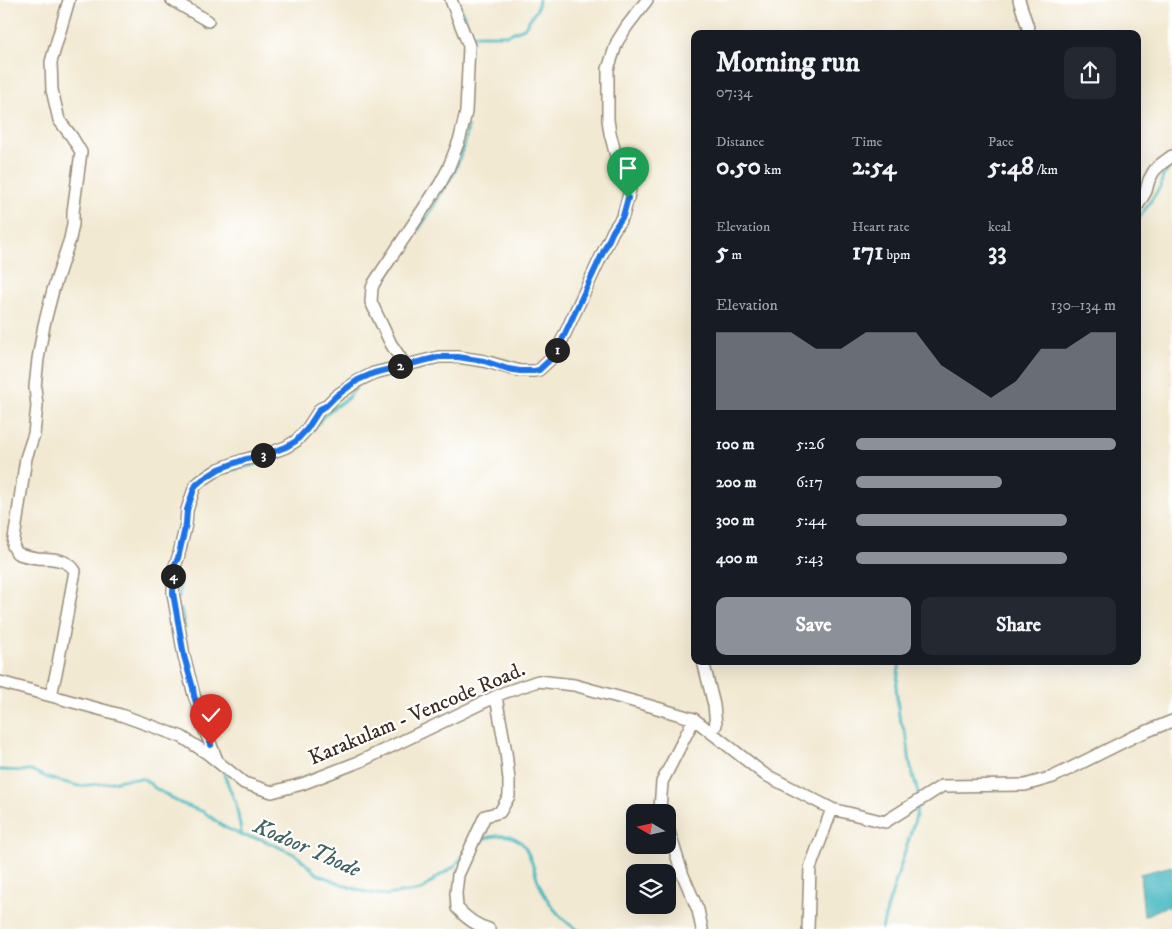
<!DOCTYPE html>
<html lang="en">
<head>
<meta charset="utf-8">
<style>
  :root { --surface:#171b24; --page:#242831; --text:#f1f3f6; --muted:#9ea1a6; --accent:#8c9099 }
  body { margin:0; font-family:"IM FELL DW Pica",serif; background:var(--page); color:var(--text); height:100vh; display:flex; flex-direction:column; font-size:19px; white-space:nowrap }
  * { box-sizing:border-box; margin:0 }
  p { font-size:16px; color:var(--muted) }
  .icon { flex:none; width:28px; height:28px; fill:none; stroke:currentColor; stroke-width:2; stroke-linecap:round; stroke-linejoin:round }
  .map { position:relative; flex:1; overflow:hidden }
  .details { position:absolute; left:691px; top:30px; width:450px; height:635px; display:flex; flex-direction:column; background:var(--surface); border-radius:10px; box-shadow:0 5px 20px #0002 }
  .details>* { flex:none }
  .needle { width:32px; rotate:279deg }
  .buttons { position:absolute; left:626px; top:804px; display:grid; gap:10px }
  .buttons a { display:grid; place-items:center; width:50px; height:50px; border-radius:10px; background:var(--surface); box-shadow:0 5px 20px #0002; font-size:25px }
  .pin { position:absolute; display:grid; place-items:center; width:42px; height:42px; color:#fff; margin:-51px -21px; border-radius:50% 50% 50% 0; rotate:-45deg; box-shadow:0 0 5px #0007 }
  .pin .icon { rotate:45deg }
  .km { position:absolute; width:25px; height:25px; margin:-12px; border-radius:50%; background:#222; color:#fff; font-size:14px; line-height:25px; text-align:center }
  .round { display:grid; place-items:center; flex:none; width:52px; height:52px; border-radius:10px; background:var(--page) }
  .summary { display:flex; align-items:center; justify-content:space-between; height:85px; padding:0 25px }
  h1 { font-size:28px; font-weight:800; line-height:38px }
  .stats { display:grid; grid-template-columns:repeat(3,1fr); gap:8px; height:85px; padding:5px 25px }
  .stats div { display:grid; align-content:center }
  .stats b { font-size:25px; font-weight:800 }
  .stats small { font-size:14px; font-weight:400 }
  .stats p { font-size:14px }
  .chart { height:140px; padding:10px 25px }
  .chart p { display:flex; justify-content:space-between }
  .chart svg { width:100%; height:90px; margin-top:5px; fill:var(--accent); opacity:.7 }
  .cta { display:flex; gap:10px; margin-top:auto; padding:10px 25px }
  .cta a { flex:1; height:58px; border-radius:10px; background:var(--accent); color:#fff; font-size:20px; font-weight:800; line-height:58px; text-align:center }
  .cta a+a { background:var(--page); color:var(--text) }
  ul { padding:0 25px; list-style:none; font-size:16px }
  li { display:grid; grid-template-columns:80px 60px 1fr; align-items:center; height:38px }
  li i { height:12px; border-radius:6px; background:var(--accent) }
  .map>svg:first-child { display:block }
</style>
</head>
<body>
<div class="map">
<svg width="1172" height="929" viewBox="0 0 1172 929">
  <rect width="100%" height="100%" fill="#fff"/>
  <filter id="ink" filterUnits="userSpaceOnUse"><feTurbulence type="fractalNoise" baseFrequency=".02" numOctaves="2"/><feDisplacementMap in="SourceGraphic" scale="10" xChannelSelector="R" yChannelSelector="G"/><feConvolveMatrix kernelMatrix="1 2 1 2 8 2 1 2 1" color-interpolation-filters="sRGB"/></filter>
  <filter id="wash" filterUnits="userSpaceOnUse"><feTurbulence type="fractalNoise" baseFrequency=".0096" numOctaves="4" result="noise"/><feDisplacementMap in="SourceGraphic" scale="20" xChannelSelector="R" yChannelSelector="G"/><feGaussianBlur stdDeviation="1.12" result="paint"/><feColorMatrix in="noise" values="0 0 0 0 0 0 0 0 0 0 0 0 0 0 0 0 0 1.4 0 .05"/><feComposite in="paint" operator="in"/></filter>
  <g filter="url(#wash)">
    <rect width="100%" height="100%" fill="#f2e9d2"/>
    <path fill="#4ab9c1" stroke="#427270" d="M1172 866V904L1144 916 1140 874Z"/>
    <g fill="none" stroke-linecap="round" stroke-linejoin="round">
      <path stroke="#4ab9c1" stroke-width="3" d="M460 7 465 18 473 41
        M471 35H507L524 28 537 9 539 0
        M1138 220 1160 187 1163 176 1172 164
        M377 293 383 280 394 266 433 208 455 171 465 142 468 127
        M313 430 322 418 333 408 348 398 356 388
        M228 471C245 467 285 459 297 449 301 446 304 440 307 437
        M179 582V598
        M181 609 185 628
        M900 661 896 688 899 716 907 738 910 764 918 793V798
        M0 770 33 771 48 778 79 786 107 783 127 779H144L155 788 180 803 204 812 224 827 243 836 261 839 296 855 317 874 349 887 370 893 386 895 422 890 436 878 455 866 461 858
        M223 770 225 777 236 804 242 836
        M478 842C483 837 489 837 496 836 533 831 530 869 543 892 551 907 563 921 577 929
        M1165 905 1172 908
        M882 929 888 906 916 816 917 805"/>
    </g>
  </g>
  <g filter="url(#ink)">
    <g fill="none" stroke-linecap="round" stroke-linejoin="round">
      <g stroke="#968a78" stroke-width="14">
        <path id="street" d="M172 0 208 21
          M1019 0 1030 34
          M1138 205 1146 191 1149 180 1154 171 1161 164 1172 156
          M405 365 391 344 371 302 372 288 374 283 440 184 448 169 460 138 466 112 469 46 451 0
          M703 661 714 705 716 725 711 732
          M0 682 121 715 182 737 208 754 244 783 272 792 302 784 361 761 503 693 538 681 574 685 647 705 694 719 764 774 832 809 885 822 942 786 1025 785 1053 777 1133 737 1172 721
          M51 695 57 669 75 571C67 558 51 559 37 558 30 557 24 556 17 553L13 546 26 458 34 434 37 406 35 387 38 359 44 325 53 290 70 239 73 224V212L81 152 72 137 59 120 52 90 51 62 69 0
          M217 760 199 716V708L194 695 184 656 173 593 175 566 178 558 186 524 187 510 194 489 196 485 202 480 219 469 243 460 270 453 286 447 296 441 307 429 320 409 326 406 336 396 358 381 374 373 439 357H458L484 361 520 371H534L539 370 555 355 613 231 623 216 630 190 617 160 610 133 608 120V69L617 42 627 26 647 0
          M661 812 660 809 662 782 694 719
          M668 828 682 873 698 910 702 929
          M489 929C477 926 466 918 457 908L456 893 458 875 485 816 500 812 509 796V780L506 752 496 697
          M808 929 810 868 832 809"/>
      </g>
      <use href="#street" stroke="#fff" stroke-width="11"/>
    </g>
  </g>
  <g fill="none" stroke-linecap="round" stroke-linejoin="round" filter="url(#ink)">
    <g stroke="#fff" stroke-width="10">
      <path id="route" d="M211 745 200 716 198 708 194 696 193 688 184 656 173 593 174 566 178 558 186 524 187 510 194 489 196 485 202 480 219 469 243 460 270 453 286 447 296 441 307 429 320 409 326 406 336 396 358 380 374 373 439 357H458L484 361 508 369 520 371H534L539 370 555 355 613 231 623 216 628 198"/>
    </g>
    <use href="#route" stroke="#1a73e8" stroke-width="6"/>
  </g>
  <g text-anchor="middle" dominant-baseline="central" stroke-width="4.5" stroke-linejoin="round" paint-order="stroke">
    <g font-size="21" fill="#3b2a1e" stroke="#fff">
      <text transform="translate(417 714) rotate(-23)">Karakulam - Vencode Road.</text>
    </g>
    <g font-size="22" font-style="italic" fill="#41635f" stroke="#fff">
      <text transform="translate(307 848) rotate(24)">Kodoor Thode</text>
    </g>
  </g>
</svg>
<div class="buttons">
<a><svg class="needle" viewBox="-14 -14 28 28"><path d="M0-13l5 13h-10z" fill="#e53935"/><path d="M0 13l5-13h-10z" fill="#9ea1a6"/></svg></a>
<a><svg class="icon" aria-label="layers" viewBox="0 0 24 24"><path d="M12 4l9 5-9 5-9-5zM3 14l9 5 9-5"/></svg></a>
</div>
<div class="pin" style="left:628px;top:198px;background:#1e9e55"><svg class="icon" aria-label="arrive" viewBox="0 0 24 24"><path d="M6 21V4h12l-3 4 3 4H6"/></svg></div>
<div class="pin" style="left:211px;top:745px;background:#d93025"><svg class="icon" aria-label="check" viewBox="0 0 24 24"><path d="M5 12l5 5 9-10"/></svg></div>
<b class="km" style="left:557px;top:350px">1</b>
<b class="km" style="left:400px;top:366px">2</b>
<b class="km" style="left:263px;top:455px">3</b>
<b class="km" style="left:173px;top:576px">4</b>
<section class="details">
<div class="summary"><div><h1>Morning run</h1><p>07:34</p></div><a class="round"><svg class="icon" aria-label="share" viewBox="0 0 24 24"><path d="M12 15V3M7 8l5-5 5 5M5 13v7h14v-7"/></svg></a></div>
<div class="stats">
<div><p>Distance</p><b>0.50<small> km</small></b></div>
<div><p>Time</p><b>2:54</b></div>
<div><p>Pace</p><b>5:48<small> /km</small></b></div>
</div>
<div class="stats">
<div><p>Elevation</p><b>5<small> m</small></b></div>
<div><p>Heart rate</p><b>171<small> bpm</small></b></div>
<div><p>kcal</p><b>33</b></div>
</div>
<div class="chart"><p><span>Elevation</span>130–134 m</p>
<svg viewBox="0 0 160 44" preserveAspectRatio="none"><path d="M0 44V6L10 6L20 6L30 6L40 14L50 14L60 6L70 6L80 6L90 22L100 30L110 38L120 30L130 14L140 14L150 6L160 6V44z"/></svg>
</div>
<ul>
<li><b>100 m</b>5:26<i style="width:100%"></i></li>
<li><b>200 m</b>6:17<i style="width:56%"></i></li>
<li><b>300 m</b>5:44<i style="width:81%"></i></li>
<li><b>400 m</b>5:43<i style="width:81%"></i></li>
</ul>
<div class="cta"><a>Save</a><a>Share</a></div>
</section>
</div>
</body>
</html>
